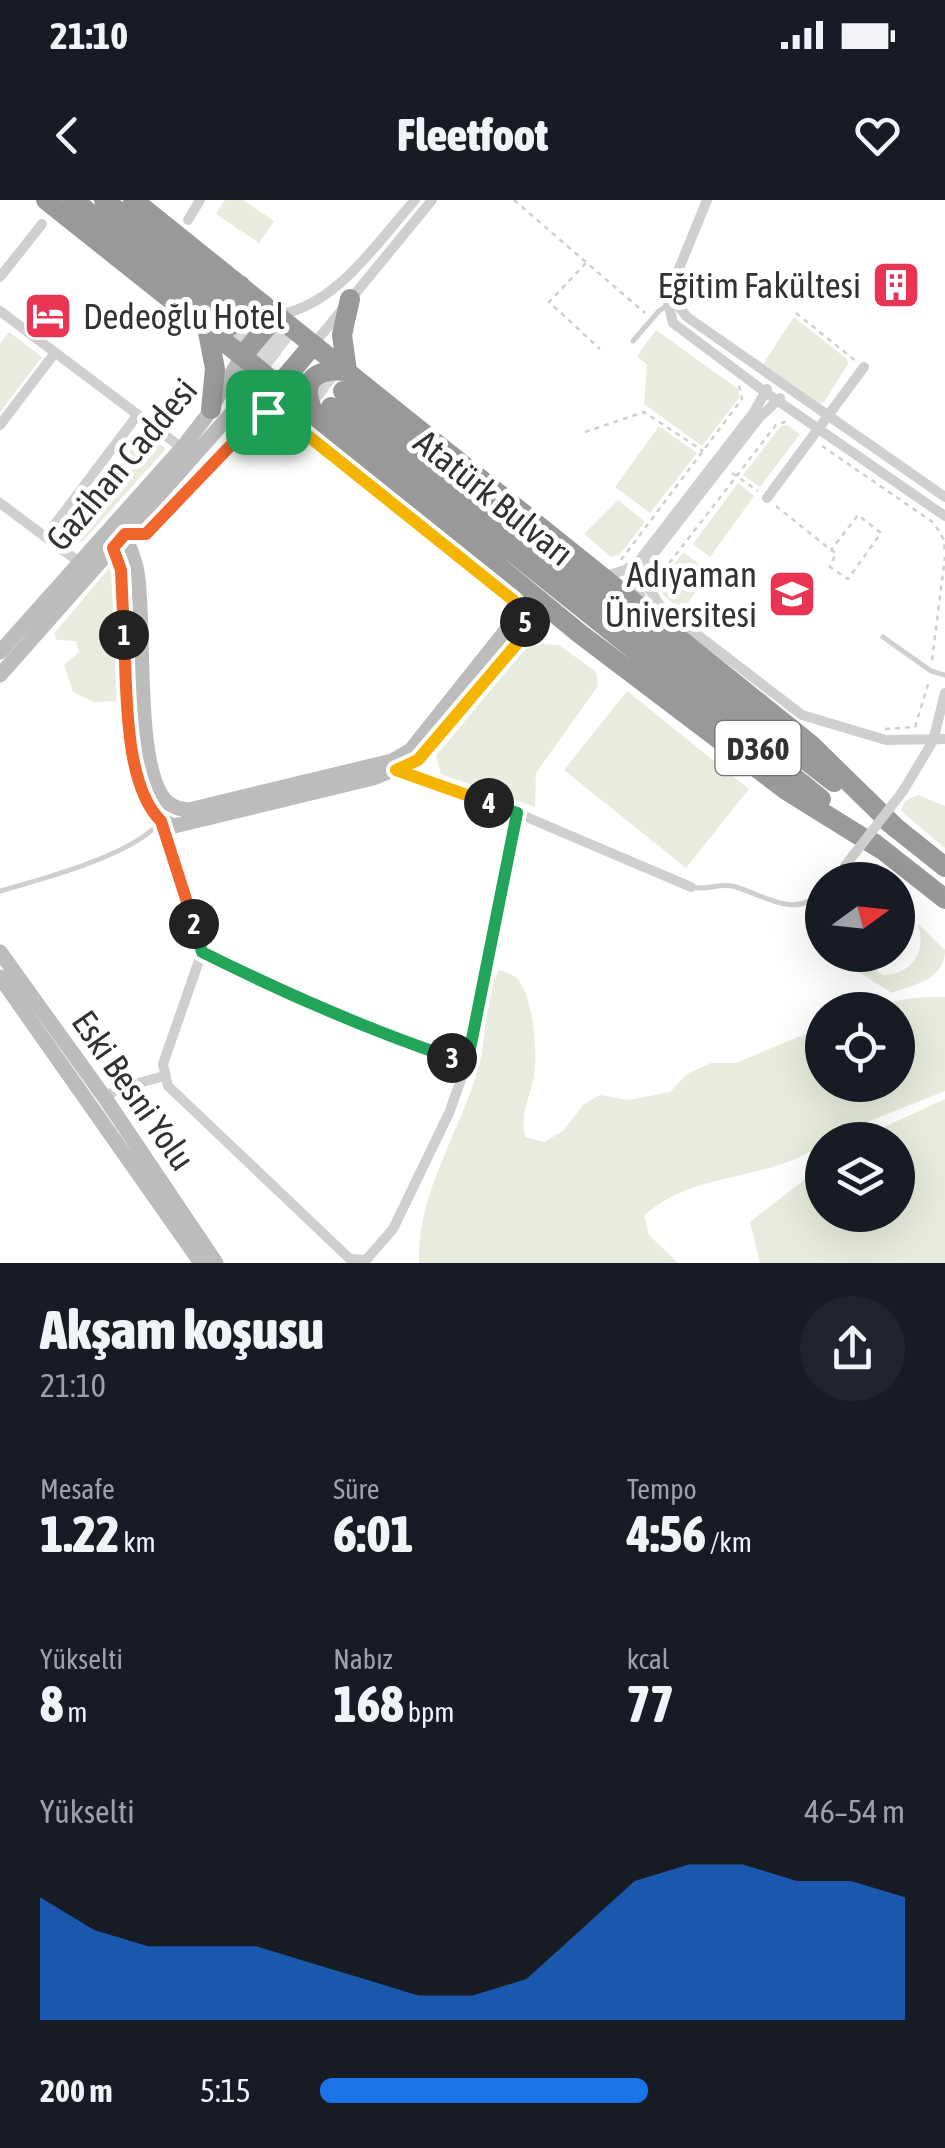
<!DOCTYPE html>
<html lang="tr">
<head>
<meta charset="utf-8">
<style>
  :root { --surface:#171b24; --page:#20242c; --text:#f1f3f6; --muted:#9ea1a6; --accent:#1a73e8 }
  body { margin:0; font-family:"Asap Condensed",sans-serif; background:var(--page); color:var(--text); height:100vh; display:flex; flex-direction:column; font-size:38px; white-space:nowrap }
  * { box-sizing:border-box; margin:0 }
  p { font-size:32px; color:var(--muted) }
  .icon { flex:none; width:55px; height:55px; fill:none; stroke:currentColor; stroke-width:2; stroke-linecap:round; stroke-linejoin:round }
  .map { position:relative; height:1063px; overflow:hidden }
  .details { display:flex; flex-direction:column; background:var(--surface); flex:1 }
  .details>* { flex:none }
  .needle { width:65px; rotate:75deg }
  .buttons { position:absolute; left:805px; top:662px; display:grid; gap:20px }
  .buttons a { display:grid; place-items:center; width:110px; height:110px; border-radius:50%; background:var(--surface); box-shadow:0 10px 40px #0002; font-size:50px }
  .pin { position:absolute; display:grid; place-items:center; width:85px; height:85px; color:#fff; margin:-42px; border-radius:20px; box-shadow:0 5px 15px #0006 }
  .km { position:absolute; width:50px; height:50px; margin:-25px; border-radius:50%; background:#222; color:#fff; font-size:28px; line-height:50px; text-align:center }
  .round { display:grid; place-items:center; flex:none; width:105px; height:105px; border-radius:52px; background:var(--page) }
  .head { display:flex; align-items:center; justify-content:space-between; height:170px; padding:0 40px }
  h1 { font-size:55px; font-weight:800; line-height:75px }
  .stats { display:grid; grid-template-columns:repeat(3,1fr); gap:15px; height:170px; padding:10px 40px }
  .stats div { display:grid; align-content:center }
  .stats b { font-size:50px; font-weight:800 }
  .stats small { font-size:28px; font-weight:400 }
  .stats p { font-size:28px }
  .chart { height:280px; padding:20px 40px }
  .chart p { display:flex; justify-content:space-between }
  .chart svg { width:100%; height:180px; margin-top:10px; fill:var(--accent); opacity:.7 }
  ul { padding:0 40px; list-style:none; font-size:32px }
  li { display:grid; grid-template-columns:160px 120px 1fr; align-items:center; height:75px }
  li i { height:25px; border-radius:12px; background:var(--accent) }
  .status { display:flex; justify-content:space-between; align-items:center; height:70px; padding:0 50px; background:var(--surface); direction:ltr }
  .status svg { height:28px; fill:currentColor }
  header { display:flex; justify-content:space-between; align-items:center; height:130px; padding:0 40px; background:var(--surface); font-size:45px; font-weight:800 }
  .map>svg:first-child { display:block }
</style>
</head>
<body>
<div class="status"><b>21:10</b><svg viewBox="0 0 49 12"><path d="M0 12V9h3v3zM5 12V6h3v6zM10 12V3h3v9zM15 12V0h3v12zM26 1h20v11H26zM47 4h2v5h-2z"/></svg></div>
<header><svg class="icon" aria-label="back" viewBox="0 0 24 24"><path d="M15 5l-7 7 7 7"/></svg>Fleetfoot<svg class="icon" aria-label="heart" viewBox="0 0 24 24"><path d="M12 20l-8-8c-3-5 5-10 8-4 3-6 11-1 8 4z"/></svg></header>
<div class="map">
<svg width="945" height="1063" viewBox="0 0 945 1063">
  <rect width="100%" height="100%" fill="#fff"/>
  <path fill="#e7ecde" d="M225 0H243L274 21 259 43 216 14Z
    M794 117 847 159 848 164 824 202 819 203 763 164Z
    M656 130 738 189 739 198 702 246 644 204 647 165 637 156Z
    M9 132 42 157 0 212V144Z
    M787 225 800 234 760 287 743 275 781 226Z
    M659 226 697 253 650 313 615 287Z
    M145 230 166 249 82 342 71 331Z
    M738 283 754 296 710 357 693 344Z
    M618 300 645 322 619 355 611 357 584 334Z
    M683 352 710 372 682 411 663 395 660 383Z
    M109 368 112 369 123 501 94 502 73 492 64 465 79 452 76 441 57 440 54 434Z
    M540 444 559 445 596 472 598 486 536 573 535 607 441 574 436 556 524 449Z
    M627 491 749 589 686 668 564 570Z
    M918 595 945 606V648L901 611 905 601Z
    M917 723 945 750C945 780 915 784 892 793L839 760 842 755H854L883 775C912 775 928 751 917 723Z
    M499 770C504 772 510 773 514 776 533 788 538 853 534 875 530 900 520 910 525 937L544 942 563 931 584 904 600 895 628 900 670 892 687 874 711 863H736L822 827V885H898V810H864C890 799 917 797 945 797V891L822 940V944C770 982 691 971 644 1016L649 1035 678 1063H419C417 992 459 935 478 869 488 836 482 801 499 770Z
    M945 899V1063H760L750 1022 822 966V1015H898V940H856Z"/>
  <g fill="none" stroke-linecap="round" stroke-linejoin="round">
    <path stroke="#d6d6d6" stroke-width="20" stroke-dasharray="20 10" stroke-linecap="butt" d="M225 95 343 191
      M213 111 331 207"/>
    <path stroke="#cfcfcf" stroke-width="2.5" stroke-dasharray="5 5" stroke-linecap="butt" d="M514 0 645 113
      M586 63 549 102 600 149
      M796 113 857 162
      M585 232 644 212 703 251
      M822 246 934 323 944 340 945 353
      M732 273 758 291
      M776 306 831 350 836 353 830 367 848 379 881 333 858 315 831 350
      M621 360 742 199 739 185
      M657 379 776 225 787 221
      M932 460 945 357
      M885 529 915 527 929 481"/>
    <path stroke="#cfcfcf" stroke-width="5" d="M633 141 659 111 668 105
      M883 437 931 471 945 475
      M832 680 845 666
      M691 687C706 691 718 683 732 686 764 694 795 721 822 691
      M0 691C43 679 133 655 160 622"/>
    <path stroke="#cfcfcf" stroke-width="10" d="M707 0 667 98 673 123 765 192 945 316
      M188 20 200 0
      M0 77 42 24
      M672 88 676 103 687 117 945 297
      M0 111 182 248
      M277 115C337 106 377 42 415 0
      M313 145 432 0
      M0 225 54 154
      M767 298 864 167
      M0 303 79 362
      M125 335 146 334 256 219 276 212 354 271 525 413
      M46 336 136 217
      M605 376 625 370 639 361 754 212 767 189
      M642 377 660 406 802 515 886 540 945 539
      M643 407 639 389 648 361 759 218 780 198
      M394 567 517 613 691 687
      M903 591 933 541 945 493
      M161 621 202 752 371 831 467 863
      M202 752 163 864 168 886 350 1059 366 1060 393 1029 449 913 467 863 517 613
      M105 898 117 889 164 876"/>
    <path stroke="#bcbcbc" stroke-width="15" d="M125 335C129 347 135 359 137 372 146 421 133 570 167 602 174 608 181 609 189 610L392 561 411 550 512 423 525 413
      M113 348 121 370C124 427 122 564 150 608 156 618 164 622 174 626L373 578 418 560 525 433V413
      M0 452 182 248 206 217 242 156
      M0 475 237 207 250 195 279 185
      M0 752 105 898 216 1063
      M0 777 201 1063"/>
    <path stroke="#999" stroke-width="20" d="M46 0 242 156 579 433 786 590 881 649
      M73 0 213 111
      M104 0 225 95
      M133 0 810 544 897 629
      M242 156 277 115
      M279 185 313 145
      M343 191 580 385 834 582
      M331 207 821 599
      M211 209 215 169 207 127 225 129 240 120 246 104 240 85
      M314 213C298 181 315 168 347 171L342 135 350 99
      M886 620 945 667
      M874 643 945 699"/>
    <path stroke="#cfcfcf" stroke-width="10" d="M845 666 903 591"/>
  </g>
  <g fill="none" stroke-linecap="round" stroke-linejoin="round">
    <g stroke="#fff" stroke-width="20">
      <path id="split-1" d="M124 435 121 370 113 348 125 334H146L256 219 268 212"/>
    </g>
    <g stroke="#fff" stroke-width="20">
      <path id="split-2" d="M124 435C127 487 123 584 161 621L194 724"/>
    </g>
    <g stroke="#fff" stroke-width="20">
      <path id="split-3" d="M194 724 202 752C284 793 366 829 452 858"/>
    </g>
    <g stroke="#fff" stroke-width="20">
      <path id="split-4" d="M452 858 467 864 517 613 489 603"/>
    </g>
    <g stroke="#fff" stroke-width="20">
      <path id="split-5" d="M489 603 396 570 418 560 526 433 525 422"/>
    </g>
    <g stroke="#fff" stroke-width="20">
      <path id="split-6" d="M268 212 282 215 513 400 525 414V422"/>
    </g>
    <use href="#split-1" stroke="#f0652b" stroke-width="12"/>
    <use href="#split-2" stroke="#f0652b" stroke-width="12"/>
    <use href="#split-3" stroke="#22a559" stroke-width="12"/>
    <use href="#split-4" stroke="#22a559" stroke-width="12"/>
    <use href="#split-5" stroke="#f5b400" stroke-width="12"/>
    <use href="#split-6" stroke="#f5b400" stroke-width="12"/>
  </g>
  <defs>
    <g id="building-square" transform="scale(2.5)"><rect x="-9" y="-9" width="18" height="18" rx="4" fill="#e93553" stroke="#fff"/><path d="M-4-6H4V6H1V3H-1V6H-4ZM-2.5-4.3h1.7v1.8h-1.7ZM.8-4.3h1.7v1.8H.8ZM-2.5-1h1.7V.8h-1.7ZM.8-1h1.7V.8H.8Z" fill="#fff"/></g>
    <g id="hotel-square" transform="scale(2.5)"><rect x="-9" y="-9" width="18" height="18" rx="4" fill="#e93553" stroke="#fff"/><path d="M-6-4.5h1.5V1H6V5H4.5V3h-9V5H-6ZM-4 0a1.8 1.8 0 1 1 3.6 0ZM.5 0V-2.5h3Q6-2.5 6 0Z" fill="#fff"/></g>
    <g id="university-square" transform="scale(2.5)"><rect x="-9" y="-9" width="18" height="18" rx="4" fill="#e93553" stroke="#fff"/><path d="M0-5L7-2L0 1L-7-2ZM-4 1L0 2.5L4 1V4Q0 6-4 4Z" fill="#fff"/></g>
  </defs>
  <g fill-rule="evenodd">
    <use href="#building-square" x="896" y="85"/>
    <use href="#hotel-square" x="48" y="116"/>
    <use href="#university-square" x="792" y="394"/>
  </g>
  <g text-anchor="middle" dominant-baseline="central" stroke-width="10" stroke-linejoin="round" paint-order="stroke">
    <rect fill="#fff" stroke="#707070" stroke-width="2.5" x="715.5" y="521" width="85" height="54" rx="8"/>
    <g font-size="32" font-weight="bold" fill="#323232">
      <text x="758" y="548">D360</text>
    </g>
    <g font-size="35" fill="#323232" stroke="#fff" text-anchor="end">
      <text x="861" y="85">Eğitim Fakültesi</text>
      <text x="83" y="116" text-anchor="start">Dedeoğlu Hotel</text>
      <text x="757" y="374">Adıyaman<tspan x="757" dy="40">Üniversitesi</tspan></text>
    </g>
    <g font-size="35" fill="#323232" stroke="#fff">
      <text transform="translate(121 264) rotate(-50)">Gazihan Caddesi</text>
      <text transform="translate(494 297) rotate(39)">Atatürk Bulvarı</text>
      <text transform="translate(134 890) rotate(55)">Eski Besni Yolu</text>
    </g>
  </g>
</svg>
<div class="buttons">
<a><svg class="needle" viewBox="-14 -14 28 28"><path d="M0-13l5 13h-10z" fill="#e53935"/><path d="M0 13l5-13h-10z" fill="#9ea1a6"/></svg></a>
<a><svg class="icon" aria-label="locate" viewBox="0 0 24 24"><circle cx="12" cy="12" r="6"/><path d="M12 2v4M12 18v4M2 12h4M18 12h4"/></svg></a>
<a><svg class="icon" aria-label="layers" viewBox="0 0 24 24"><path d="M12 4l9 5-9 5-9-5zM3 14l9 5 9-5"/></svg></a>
</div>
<div class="pin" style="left:268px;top:212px;background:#1e9e55"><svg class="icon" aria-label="arrive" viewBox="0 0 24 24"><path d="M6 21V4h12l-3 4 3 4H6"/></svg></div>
<b class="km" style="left:124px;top:435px">1</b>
<b class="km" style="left:194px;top:724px">2</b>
<b class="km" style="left:452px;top:858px">3</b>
<b class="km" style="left:489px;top:603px">4</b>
<b class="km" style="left:525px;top:422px">5</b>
</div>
<section class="details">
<div class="head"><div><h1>Akşam koşusu</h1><p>21:10</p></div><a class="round"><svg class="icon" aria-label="share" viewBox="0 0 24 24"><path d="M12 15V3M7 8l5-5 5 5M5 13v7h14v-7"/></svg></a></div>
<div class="stats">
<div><p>Mesafe</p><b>1.22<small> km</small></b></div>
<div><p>Süre</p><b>6:01</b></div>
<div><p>Tempo</p><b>4:56<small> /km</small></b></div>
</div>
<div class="stats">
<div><p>Yükselti</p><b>8<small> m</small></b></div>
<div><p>Nabız</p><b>168<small> bpm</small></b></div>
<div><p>kcal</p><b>77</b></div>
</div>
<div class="chart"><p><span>Yükselti</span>46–54 m</p>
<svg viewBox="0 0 160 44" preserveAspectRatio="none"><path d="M0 44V14L10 22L20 26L30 26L40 26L50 30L60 34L70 38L80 38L90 34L100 22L110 10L120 6L130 6L140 10L150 10L160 14V44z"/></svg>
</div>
<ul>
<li><b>200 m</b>5:15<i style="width:56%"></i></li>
</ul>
</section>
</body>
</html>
